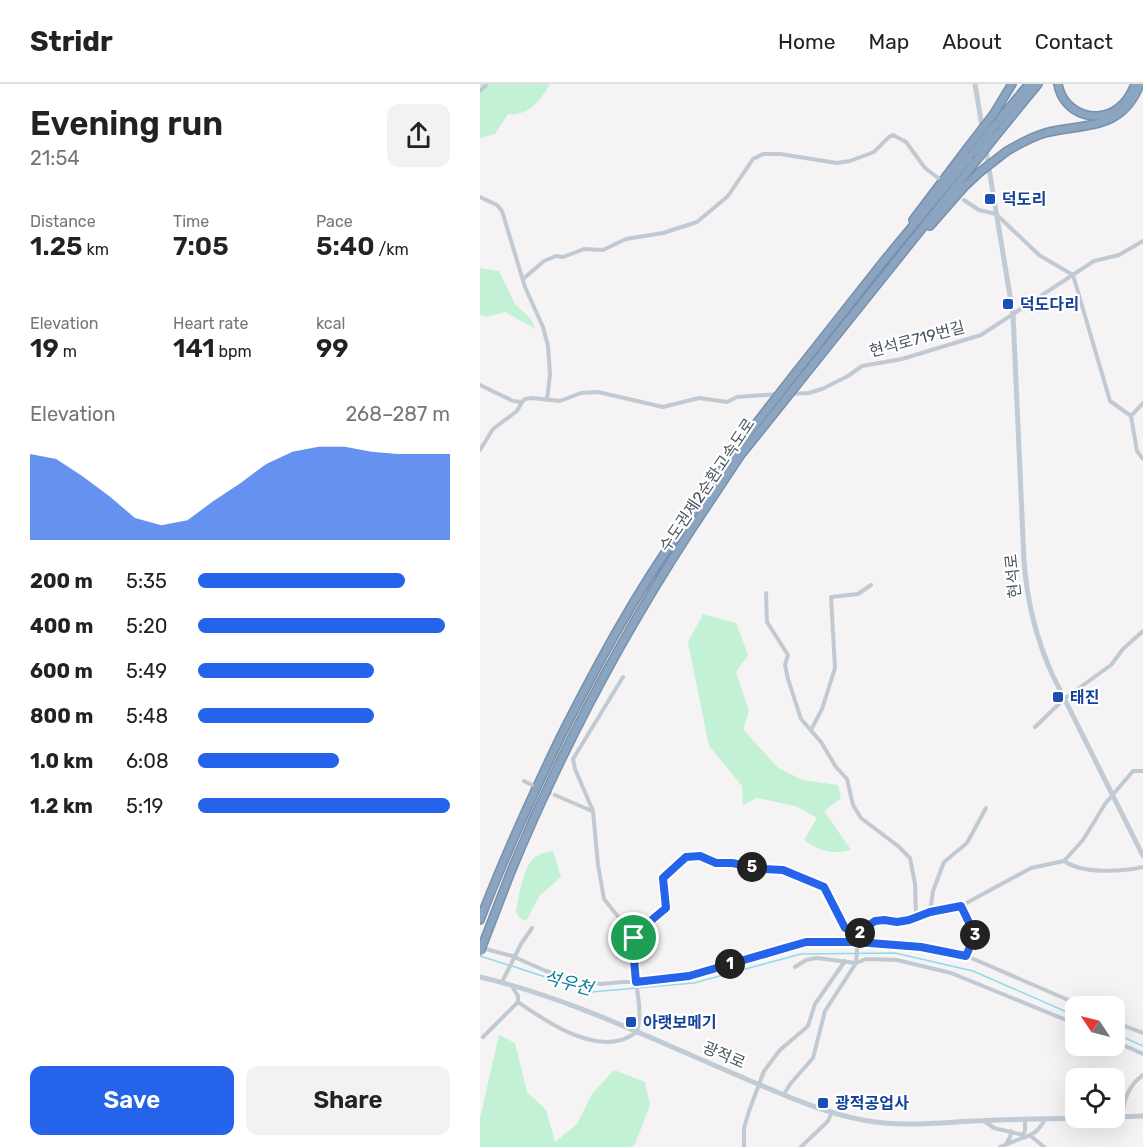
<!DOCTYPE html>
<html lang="en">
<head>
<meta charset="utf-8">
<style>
  :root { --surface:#fff; --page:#f2f2f2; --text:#222; --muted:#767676; --line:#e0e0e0; --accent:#2563eb }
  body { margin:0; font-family:Rubik,"Noto Sans KR",sans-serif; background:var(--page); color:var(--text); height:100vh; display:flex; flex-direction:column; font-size:22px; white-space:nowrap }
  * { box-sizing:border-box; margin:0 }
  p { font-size:20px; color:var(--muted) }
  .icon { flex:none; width:33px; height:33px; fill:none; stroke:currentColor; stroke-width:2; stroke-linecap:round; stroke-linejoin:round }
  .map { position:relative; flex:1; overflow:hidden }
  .panel { display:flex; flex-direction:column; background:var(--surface); width:480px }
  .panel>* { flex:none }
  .needle { width:39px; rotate:305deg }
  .fabs { position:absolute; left:585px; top:912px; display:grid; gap:12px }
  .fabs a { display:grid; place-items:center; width:60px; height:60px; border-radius:12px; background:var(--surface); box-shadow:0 6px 24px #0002; font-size:30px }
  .pin { position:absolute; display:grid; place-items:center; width:51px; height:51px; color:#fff; margin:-26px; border:3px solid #fff; border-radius:50%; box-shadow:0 2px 6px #0007 }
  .km { position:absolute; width:30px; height:30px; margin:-15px; border-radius:50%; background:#222; color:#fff; font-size:16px; line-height:30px; text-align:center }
  .round { display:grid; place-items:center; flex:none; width:63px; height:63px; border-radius:12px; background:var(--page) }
  .head { display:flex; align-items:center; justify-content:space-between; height:102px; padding:0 30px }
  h1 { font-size:33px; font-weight:600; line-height:45px }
  .stats { display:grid; grid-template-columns:repeat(3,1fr); gap:9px; height:102px; padding:6px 30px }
  .stats div { display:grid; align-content:center }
  .stats b { font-size:26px; font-weight:600 }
  .stats small { font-size:16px; font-weight:400 }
  .stats p { font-size:16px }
  .chart { height:168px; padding:12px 30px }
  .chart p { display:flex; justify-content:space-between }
  .chart svg { width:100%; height:108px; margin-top:6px; fill:var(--accent); opacity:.7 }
  .cta { display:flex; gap:12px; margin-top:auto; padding:12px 30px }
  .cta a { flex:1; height:69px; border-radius:12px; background:var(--accent); color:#fff; font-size:24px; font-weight:600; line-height:69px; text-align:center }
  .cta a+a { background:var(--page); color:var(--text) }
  ul { padding:0 30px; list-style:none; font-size:20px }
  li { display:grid; grid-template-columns:96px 72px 1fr; align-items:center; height:45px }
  li i { height:15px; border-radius:8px; background:var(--accent) }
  header { display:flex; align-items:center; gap:36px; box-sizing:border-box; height:84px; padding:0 30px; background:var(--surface); border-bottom:2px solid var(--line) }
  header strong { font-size:28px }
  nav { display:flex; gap:33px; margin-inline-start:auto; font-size:21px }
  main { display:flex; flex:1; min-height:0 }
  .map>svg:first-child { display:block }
</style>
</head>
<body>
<header>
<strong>Stridr</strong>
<nav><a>Home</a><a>Map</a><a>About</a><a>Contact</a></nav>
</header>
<main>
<section class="panel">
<div class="head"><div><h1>Evening run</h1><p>21:54</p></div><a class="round"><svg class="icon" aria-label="share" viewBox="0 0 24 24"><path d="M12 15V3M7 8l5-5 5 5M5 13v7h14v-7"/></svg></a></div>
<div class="stats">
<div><p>Distance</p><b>1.25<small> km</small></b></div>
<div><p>Time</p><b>7:05</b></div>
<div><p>Pace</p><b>5:40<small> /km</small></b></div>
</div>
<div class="stats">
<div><p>Elevation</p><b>19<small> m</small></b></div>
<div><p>Heart rate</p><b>141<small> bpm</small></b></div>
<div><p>kcal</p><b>99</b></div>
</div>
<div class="chart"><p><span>Elevation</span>268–287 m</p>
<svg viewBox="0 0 160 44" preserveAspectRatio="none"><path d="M0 44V9L10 11L20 18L30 26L40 35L50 38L60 36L70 28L80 21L90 13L100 8L110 6L120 6L130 8L140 9L150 9L160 9V44z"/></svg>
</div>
<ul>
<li><b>200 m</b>5:35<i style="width:82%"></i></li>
<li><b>400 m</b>5:20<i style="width:98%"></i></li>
<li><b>600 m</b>5:49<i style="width:70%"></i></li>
<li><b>800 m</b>5:48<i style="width:70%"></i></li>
<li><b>1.0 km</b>6:08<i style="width:56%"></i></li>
<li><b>1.2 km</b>5:19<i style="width:100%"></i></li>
</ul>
<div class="cta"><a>Save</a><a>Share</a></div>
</section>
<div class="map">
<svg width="663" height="1063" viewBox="0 0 663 1063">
  <rect width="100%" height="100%" fill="#f5f3f3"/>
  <path fill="#c3f1d5" d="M0 0H70C60 17 49 32 28 30L15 50 0 54Z
    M0 184 19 187 35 220 51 235 56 245 25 228 6 233 0 230Z
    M223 530 256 539 268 571 256 588 269 627 263 645 297 683 322 696 358 701 361 714 344 727 371 766C353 771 339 767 324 756L337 734 316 722 277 714 263 721 262 702 229 662 208 558Z
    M73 767 81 793 60 811 46 837 40 834 36 828C38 814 44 781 55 773 61 769 66 768 73 767Z
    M19 951 35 959 47 1008 66 1026 75 1058 97 1040 112 1010 134 986 165 998 170 1021 155 1060 150 1063H0V1034Z"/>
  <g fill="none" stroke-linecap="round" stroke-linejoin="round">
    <path stroke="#90daee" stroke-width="1.5" d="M0 872 28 881
      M32 882 111 908 214 899 321 870 415 869 493 887 596 932
      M634 949 663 962"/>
    <path stroke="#caccce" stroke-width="4" stroke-dasharray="4 2" stroke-linecap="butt" d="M57 703 75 711"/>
    <g stroke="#7690ad" stroke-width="10">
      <path id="highway" d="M578 0C583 31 621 43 643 20 649 14 652 8 655 0
        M513 31 532 0
        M515 41 549 0
        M518 49 558 0
        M527 67C539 60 551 53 565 49 606 39 642 47 660 0
        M433 136 489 62
        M450 142 485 102 500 88
        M317 287 403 178 493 69
        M324 292 496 77
        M30 790C79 671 139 557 209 449
        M0 836C24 773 52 712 81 652 117 581 154 512 200 447"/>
    </g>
    <path stroke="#c1cad2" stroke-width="4" d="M0 7 7 0
      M0 113 17 121 22 127 45 203 63 243 68 262 70 290 67 316
      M484 116 499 126 516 130 559 171 593 191 630 317 651 332 657 367 663 375
      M43 195 64 177 76 172 83 173 104 165 123 166 146 155 183 149 217 138 248 112 273 75 283 70H300L357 79 370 77 394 68 409 53 413 51 426 58 445 84 458 94
      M0 301 33 317 42 318 45 315 52 314 80 317 101 309 118 308 183 323 219 314 247 318 257 313 298 310
      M309 310 329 309 342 305 368 292 382 282 422 275 501 251 614 177 639 171 663 157
      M651 332 663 319
      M0 366 13 345 37 327 42 318
      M286 509 287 538 308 571 305 581 308 595 321 635 341 658 356 683 367 695 373 721 381 734 418 762 430 774 435 800 436 833
      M143 593 93 675 95 685 113 727 118 781 124 815 155 854
      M555 643 584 615 631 581 643 565 663 547
      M331 646 342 625 355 584 351 513 378 510 391 501
      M44 697 52 701
      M75 711 112 727
      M584 777C603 790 641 788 663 783
      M481 822 495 851 486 872
      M450 828 481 822 551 784 584 777 603 756 625 720 653 687H663
      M2 864 32 872 66 887 95 895 121 900 209 892 326 858H377L441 863 489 873 602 922
      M315 883 326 876 337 874 376 879 386 875 417 876 471 889 596 940
      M22 898 41 860 52 844
      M38 918C64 936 107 966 141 956 146 955 152 951 157 948 163 927 156 904 154 882 153 872 157 864 155 854L168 839 186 824 183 793 206 773 220 772 236 779H252L284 785 303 786 344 803 365 844 380 849
      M634 938 663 949
      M3 953 38 918V912L32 902
      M634 957 663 970
      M304 1010 311 999 333 974 345 927 376 879 378 853 382 846 395 837 403 836 417 838 429 836 450 828 453 807 464 778 487 759 506 724
      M642 1032C644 1015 649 1001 663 991
      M504 1037 514 1044 543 1051
      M551 1052 564 1063
      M542 1054C554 1051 560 1045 565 1035
      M526 1060 530 1053 531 1047
      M264 1063V1044L269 1027 284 987 300 966 328 942 335 920 365 877
      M321 1063 348 1037 352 1028
      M520 1063 542 1054 545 1046V1036"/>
    <path stroke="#c1cbd6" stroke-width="5" d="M495 0 533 230 544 477C547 517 556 555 573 592L663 772
      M0 893C90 914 174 956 259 992 299 1009 340 1028 383 1036 418 1043 457 1039 492 1037 531 1035 571 1035 610 1034
      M634 1033 663 1032"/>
    <use href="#highway" stroke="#8ba5c1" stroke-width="7"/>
    <g stroke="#7690ad" stroke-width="10" stroke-linecap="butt">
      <path id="highway-bridge" d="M489 62 513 31
        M493 69 515 41
        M496 77 518 49
        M500 88 527 67
        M200 447 257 364 317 287
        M209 449 260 372 324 292
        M0 868 30 790"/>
    </g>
    <use href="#highway-bridge" stroke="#8ba5c1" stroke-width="7"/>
  </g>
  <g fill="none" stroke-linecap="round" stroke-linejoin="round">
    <g stroke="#fff" stroke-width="12">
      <path id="route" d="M154 854 156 864 154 876 156 898 209 892 326 858H377L382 846 395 837 404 836 417 838 429 836 450 828 481 822 495 851 486 872 441 863 377 858 380 849 365 844 344 803 303 786 284 785 252 779H236L220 772 206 773 183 794 186 824 168 839 154 854"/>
    </g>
    <use href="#route" stroke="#2563eb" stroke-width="8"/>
  </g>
  <g fill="#1a4fb4" stroke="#fff" stroke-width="2">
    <rect x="504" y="109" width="12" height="12" rx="3"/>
    <rect x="522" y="214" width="12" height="12" rx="3"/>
    <rect x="572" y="607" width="12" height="12" rx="3"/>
    <rect x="145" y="932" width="12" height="12" rx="3"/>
    <rect x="337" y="1013" width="12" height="12" rx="3"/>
  </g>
  <g text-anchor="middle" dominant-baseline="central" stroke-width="4.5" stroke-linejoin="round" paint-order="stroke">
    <g font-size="16" font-weight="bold" fill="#164399" stroke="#fff" text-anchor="start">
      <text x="522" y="115">덕도리</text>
      <text x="540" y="220">덕도다리</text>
      <text x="590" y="613">태진</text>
      <text x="163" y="938">아랫보메기</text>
      <text x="355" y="1019">광적공업사</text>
    </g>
    <g font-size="16" fill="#4a5661" stroke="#fff">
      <text transform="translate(437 255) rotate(-15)">현석로719번길</text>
      <text transform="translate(227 401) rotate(-56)">수도권제2순환고속도로</text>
      <text transform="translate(533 492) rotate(-96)">현석로</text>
      <text transform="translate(244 971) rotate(23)">광적로</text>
    </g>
    <g font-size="18" font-style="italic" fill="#0c7c9b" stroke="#fff">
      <text transform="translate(88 899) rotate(15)">석우천</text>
    </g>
  </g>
</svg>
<div class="fabs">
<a><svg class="needle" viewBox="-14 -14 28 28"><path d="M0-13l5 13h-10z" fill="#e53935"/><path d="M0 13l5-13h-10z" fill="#767676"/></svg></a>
<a><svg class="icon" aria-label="locate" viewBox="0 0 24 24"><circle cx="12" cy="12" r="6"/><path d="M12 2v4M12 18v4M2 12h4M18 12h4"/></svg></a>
</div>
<div class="pin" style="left:154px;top:854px;background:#1e9e55"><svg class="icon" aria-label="arrive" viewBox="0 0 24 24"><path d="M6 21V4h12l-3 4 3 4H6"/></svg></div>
<b class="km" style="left:250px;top:880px">1</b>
<b class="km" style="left:380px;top:849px">2</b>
<b class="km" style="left:495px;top:851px">3</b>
<b class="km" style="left:272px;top:783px">5</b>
</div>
</main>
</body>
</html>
